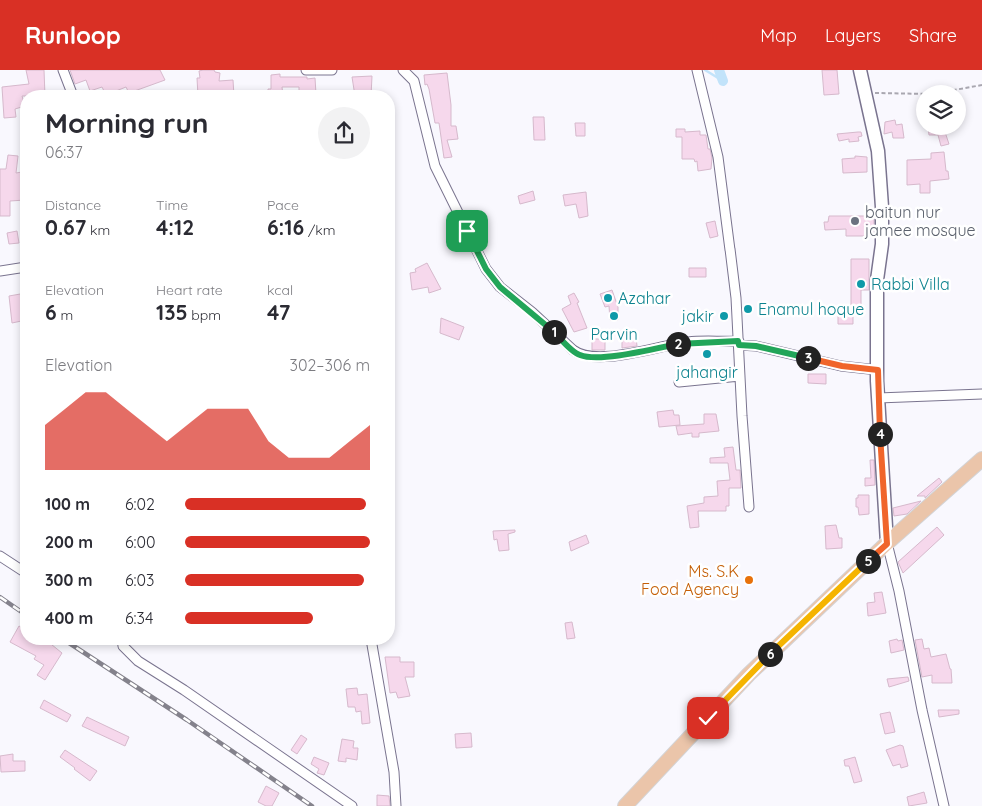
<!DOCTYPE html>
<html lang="en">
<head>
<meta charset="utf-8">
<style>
  :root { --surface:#fff; --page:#f2f2f3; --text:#2b2b33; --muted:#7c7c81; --accent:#d93025 }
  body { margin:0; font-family:Quicksand,sans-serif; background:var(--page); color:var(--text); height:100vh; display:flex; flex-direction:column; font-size:19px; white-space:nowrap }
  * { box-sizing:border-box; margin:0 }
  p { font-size:16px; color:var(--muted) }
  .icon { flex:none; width:28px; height:28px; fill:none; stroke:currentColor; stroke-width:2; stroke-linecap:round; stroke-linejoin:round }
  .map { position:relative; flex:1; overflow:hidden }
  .panel { position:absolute; left:20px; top:20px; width:375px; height:555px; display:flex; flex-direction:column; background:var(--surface); border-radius:20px; box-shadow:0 2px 8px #0003 }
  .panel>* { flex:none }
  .fabs { position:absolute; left:916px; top:15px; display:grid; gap:10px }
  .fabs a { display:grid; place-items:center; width:50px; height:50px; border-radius:50%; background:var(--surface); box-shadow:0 2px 8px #0003; font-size:25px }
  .pin { position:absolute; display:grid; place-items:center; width:42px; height:42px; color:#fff; margin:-21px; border-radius:10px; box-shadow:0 2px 8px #0006 }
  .km { position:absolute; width:25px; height:25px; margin:-12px; border-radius:50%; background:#222; color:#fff; font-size:14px; line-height:25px; text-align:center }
  .round { display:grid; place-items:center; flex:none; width:52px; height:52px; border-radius:26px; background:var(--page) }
  .headline { display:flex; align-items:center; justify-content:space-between; height:85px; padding:0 25px }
  h1 { font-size:28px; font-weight:800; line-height:38px }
  .figures { display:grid; grid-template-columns:repeat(3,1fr); gap:8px; height:85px; padding:5px 25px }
  .figures div { display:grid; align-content:center }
  .figures b { font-size:21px; font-weight:800 }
  .figures small { font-size:14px; font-weight:400 }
  .figures p { font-size:14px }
  .chart { height:140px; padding:10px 25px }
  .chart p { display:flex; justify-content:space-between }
  .chart svg { width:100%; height:90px; margin-top:5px; fill:var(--accent); opacity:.7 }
  ul { padding:0 25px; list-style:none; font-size:16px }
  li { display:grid; grid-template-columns:80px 60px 1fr; align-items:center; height:38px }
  li i { height:12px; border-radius:6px; background:var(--accent) }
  header { display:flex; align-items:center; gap:30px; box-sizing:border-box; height:70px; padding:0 25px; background:var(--accent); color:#fff }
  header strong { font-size:24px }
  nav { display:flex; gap:28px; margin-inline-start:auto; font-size:18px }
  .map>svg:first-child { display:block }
</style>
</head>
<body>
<header>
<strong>Runloop</strong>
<nav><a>Map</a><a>Layers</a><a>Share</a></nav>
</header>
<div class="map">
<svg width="982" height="736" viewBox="0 0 982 736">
  <rect width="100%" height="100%" fill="#f9f8fe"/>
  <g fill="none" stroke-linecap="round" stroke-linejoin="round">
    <path stroke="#c2e3fa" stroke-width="2.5" d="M705 0 723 11"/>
    <path stroke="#c2e3fa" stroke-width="10" d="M719 0 723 11"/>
  </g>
  <path fill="#f6d8ec" stroke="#d6b9cc" d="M26 0H44L45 26H22L25 36 15 39 16 47 4 48 2 17 29 14Z
    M70 0H160L165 10 129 23 126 17 106 25 102 17 90 21 86 10 75 14Z
    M203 0H214L215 2 220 3 219 11 233 10 234 26H198L197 8H200L199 1Z
    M822 0H837L839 24 824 25Z
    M447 3 451 35V56H456L458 69 447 70 452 87 444 88 439 53H435L429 19 427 14 425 15 424 5Z
    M280 4V7H307V9L315 8 316 24 304 25V22H299V17H282L283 26H268V19H271V5Z
    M372 6 371 26H355L352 7Z
    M533 47H544L545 70H534Z
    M895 50 896 55 902 54 904 68H893L892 62 884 64 885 52Z
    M575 53H585V66H576Z
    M943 56 949 74 941 76 938 65H929L928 57Z
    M676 59H685V62L700 61V65H706L708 79H710L712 88 711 99 698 101 697 91 695 92 694 89H682V67H676Z
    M858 62H861L862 66 858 67 859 71 849 72V69L839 71 837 64Z
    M944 82 946 101H948L949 109 930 111V123H920V114L907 115V90L931 89V83Z
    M8 85 18 86 16 103 22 102V113H26L25 130 10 131V146H0V99H6Z
    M855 86 867 87V102L843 103 842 89 855 88Z
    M533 121 535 130 520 134 518 126Z
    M586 122 588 146 579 148 576 134 565 136 563 125Z
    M829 146H869V149H874V166H846V159L825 160 824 152H828Z
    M715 151 718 166 710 168 706 153Z
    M17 161 19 173 9 174 7 163Z
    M851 189H869V220H861V241H851Z
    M427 193 441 219 429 223 428 217 412 220 410 203 416 202 415 199Z
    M689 198H706V207H689Z
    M612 220 618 237V250H610L609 236 605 237 600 224Z
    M26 223V250L12 253 9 226Z
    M574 223 579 232 577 233 587 258 574 262 562 239 571 234 568 226Z
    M838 242 853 243V254H838Z
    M441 248 464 257 459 270 440 263Z
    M636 267 637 276 622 278V268Z
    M592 269H605V280H592Z
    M808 304H826V314L808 313Z
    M673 340 674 345H679L680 355 659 357 657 342Z
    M704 344H716L719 361 699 363V367H692V363L678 365 676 356 704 354Z
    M733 377 736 400H740L741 418H729V436H726V441H698L699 457 690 458 687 436 704 433V427L718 426 717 411 730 410 728 393H710V388L725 387 724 378Z
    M870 390H874L875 415 865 416V408H871Z
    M939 408 942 412 925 428V426H917Z
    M858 425H869V444L859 445 858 437H856V428H858Z
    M921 431 907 444 894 446 893 438Z
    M836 455 839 468H842V478L826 479 825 456Z
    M937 457 944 465 903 503 898 492Z
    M515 460V462L508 464 509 480 499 481 497 469 494 470 493 461Z
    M586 465 589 473 571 481 569 472Z
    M882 522 886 543 868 546 867 533 875 532 874 523Z
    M572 552 575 568 567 569 565 553Z
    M19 556 26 560V569H35L44 573 46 570 62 583 45 610 37 605 44 595 34 589 36 586 10 572Z
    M897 569 898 571 902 570 904 580 891 583 889 571Z
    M922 569 924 579 929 578 931 587 946 584 950 599H951L952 613H932V605L922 607 915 570Z
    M385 587H400V592H414V607H405L410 626 398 628 396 622 390 623Z
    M908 607 909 611 889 617 887 609Z
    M357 618 358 625 367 624 370 653 362 654 361 641 356 642 355 637H348L346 619Z
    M44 630 71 645 67 652 40 638Z
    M938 640H959V644L939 647Z
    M890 642 895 662 885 664 880 644Z
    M87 647 129 667 125 676 82 656Z
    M471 663 472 677 456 678 455 664Z
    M301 665 307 669 297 684 291 680Z
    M342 669 354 671 353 678H358L357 690 346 688V692L338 691Z
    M900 675 903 676 908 696 901 698 900 694 893 696 886 680Z
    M65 680 97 701 90 711 74 699 75 698 60 687Z
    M13 684V691H25V701L1 702 0 686Z
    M314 687 329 693 324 705 317 703 319 699 311 694Z
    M855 687 862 711 854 713 849 696H845L844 690Z
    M266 716 279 723 272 736H266L258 732Z
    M924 722 927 733 909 736 907 727Z
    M377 725 389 726 390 736H377Z"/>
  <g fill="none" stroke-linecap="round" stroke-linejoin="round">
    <g stroke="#7a748f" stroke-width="11">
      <path id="street" d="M63 0 73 26
        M306 0H332
        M403 0 414 11 435 96 486 199 500 217 532 242 573 280C597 298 659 275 688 272 704 270 722 272 739 271
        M697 0 718 87 730 180
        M730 179 736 228 742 346 749 437
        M0 201 26 197
        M739 275 756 276 841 296 878 300
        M679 312 740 306
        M878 328 982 324
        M887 473 899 521 922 640 944 736
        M0 486 26 503
        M122 569 123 576 138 591 184 620 352 736
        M371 569 394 702 396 736"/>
    </g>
    <g stroke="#7a748f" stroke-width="15">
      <path id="secondary" d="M860 0 878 81 882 137V174L877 210V311L887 473"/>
    </g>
    <g stroke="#d3d3d5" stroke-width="16">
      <path id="primary" d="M625 736 749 604 887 473 982 389"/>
    </g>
    <path stroke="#a9a7b0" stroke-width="2" stroke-dasharray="4 2.5" stroke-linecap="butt" d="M875 23 932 24 982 15"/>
    <use href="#street" stroke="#fff" stroke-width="9"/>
    <use href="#secondary" stroke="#fff" stroke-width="12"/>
    <use href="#primary" stroke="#ebc5aa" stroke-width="14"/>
    <g stroke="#84828c" stroke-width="4.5">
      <path id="rail" d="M0 527 26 545
        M63 569 187 650 312 736"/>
    </g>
    <use href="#rail" stroke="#fff" stroke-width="2.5" stroke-dasharray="8" stroke-linecap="butt"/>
  </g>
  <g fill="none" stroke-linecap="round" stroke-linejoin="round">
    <g stroke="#fff" stroke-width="10">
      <path id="split-1" d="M467 161 486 199 500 217 554 262"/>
    </g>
    <g stroke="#fff" stroke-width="10">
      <path id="split-2" d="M554 262C561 269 571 282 580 285 600 293 657 278 678 274"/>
    </g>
    <g stroke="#fff" stroke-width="10">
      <path id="split-3" d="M678 274 738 271 739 275 756 276 808 288"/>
    </g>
    <g stroke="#fff" stroke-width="10">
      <path id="split-4" d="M808 288 842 296 878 300 880 364"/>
    </g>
    <g stroke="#fff" stroke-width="10">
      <path id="split-5" d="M868 491 887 474 880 364"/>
    </g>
    <g stroke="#fff" stroke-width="10">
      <path id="split-6" d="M770 584 868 491"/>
    </g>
    <g stroke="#fff" stroke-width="10">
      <path id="split-7" d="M708 648 770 584"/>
    </g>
    <use href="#split-1" stroke="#22a559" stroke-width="6"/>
    <use href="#split-2" stroke="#22a559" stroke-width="6"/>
    <use href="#split-3" stroke="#22a559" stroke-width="6"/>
    <use href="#split-4" stroke="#f0652b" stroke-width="6"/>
    <use href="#split-5" stroke="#f0652b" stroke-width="6"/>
    <use href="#split-6" stroke="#f5b400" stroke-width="6"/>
    <use href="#split-7" stroke="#f5b400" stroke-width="6"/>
  </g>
  <circle fill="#6b7280" stroke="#fff" stroke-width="2" cx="855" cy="151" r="5"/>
  <g fill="#0f9aa8" stroke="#fff" stroke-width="2">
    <circle cx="861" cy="214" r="5"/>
    <circle cx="608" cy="228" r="5"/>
    <circle cx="748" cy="239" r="5"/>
    <circle cx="614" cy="246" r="5"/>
    <circle cx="724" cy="246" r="5"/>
    <circle cx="707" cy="284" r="5"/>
  </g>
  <circle fill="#e8710a" stroke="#fff" stroke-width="2" cx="749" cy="510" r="5"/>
  <g text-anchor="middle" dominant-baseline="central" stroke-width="5" stroke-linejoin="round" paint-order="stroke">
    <g font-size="16" fill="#5b616d" stroke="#fff" text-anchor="start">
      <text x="865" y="142">baitun nur<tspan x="865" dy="18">jamee mosque</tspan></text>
    </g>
    <g font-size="16" fill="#0d838f" stroke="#fff" text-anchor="start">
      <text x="871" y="214">Rabbi Villa</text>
      <text x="618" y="228">Azahar</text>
      <text x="758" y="239">Enamul hoque</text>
      <text x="714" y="246" text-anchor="end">jakir</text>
      <text x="614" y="264" text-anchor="middle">Parvin</text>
      <text x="707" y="302" text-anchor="middle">jahangir</text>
    </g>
    <g font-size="16" fill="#c56008" stroke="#fff" text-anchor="end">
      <text x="739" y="501">Ms. S.K<tspan x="739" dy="18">Food Agency</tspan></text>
    </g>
  </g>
</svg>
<div class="fabs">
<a><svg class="icon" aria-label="layers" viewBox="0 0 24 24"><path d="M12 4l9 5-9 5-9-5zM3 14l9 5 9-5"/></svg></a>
</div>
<div class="pin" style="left:467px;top:161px;background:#1e9e55"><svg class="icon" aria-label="arrive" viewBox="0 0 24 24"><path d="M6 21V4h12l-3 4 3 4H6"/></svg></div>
<div class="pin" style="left:708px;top:648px;background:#d93025"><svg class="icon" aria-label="check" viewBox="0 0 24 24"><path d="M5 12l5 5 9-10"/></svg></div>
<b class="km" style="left:554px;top:262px">1</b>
<b class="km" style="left:678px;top:274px">2</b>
<b class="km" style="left:808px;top:288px">3</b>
<b class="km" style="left:880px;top:364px">4</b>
<b class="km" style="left:868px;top:491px">5</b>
<b class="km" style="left:770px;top:584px">6</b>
<section class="panel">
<div class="headline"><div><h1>Morning run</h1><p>06:37</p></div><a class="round"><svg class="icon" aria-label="share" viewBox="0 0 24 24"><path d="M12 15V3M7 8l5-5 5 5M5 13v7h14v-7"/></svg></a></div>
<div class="figures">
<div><p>Distance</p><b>0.67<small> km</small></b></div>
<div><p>Time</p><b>4:12</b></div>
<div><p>Pace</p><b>6:16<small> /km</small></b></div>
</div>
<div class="figures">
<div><p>Elevation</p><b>6<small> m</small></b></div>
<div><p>Heart rate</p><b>135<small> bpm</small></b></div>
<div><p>kcal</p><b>47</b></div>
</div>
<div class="chart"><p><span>Elevation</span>302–306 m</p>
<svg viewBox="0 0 160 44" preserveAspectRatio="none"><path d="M0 44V22L10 14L20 6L30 6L40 14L50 22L60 30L70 22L80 14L90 14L100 14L110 30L120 38L130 38L140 38L150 30L160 22V44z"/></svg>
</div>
<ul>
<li><b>100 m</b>6:02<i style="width:98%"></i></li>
<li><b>200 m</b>6:00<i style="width:100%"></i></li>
<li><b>300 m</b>6:03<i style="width:97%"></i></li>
<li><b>400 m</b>6:34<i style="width:69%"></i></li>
</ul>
</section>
</div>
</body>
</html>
